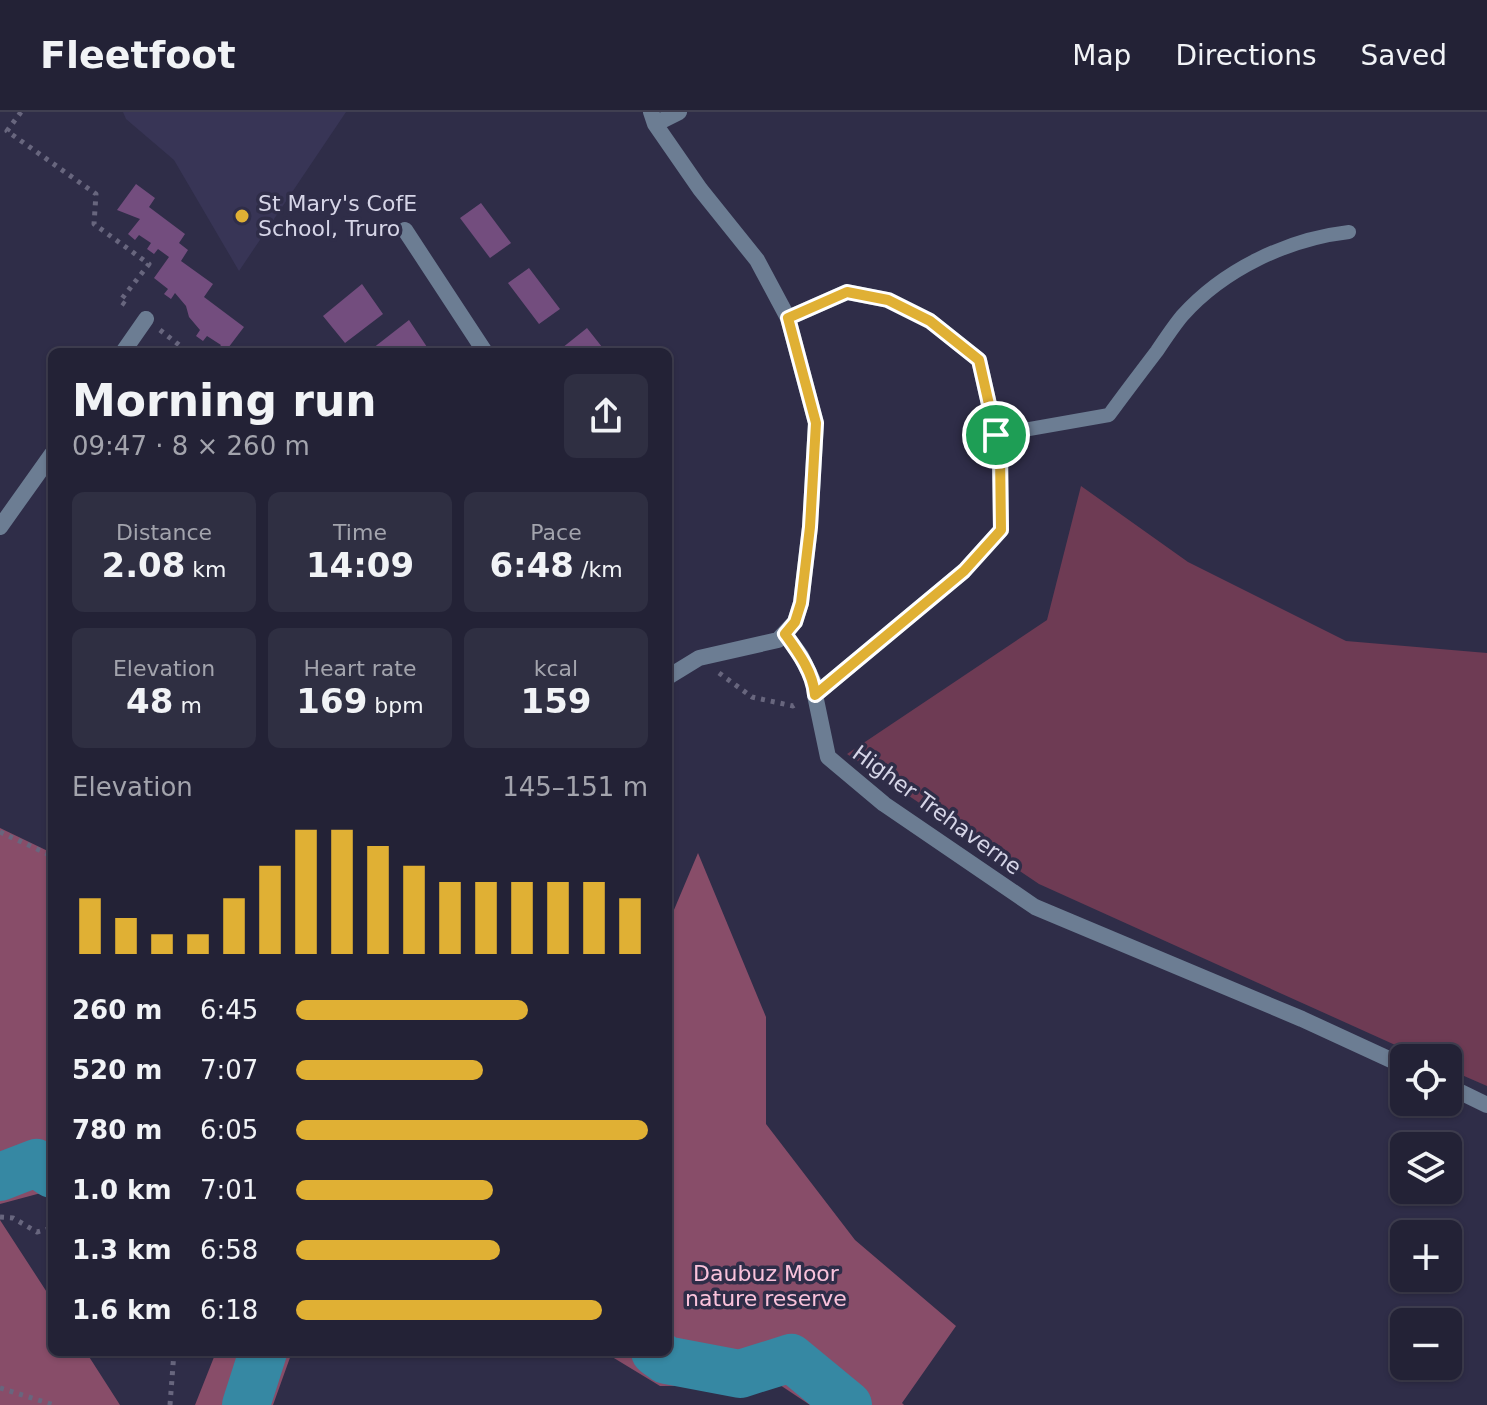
<!DOCTYPE html>
<html lang="en">
<head>
<meta charset="utf-8">
<style>
  :root { --surface:#232236; --page:#2f2f42; --text:#f1f3f6; --muted:#a3a4ad; --line:#403f51; --accent:#e0b034 }
  body { margin:0; font-family:"DejaVu Sans",sans-serif; background:var(--page); color:var(--text); height:100vh; display:flex; flex-direction:column; font-size:30px; white-space:nowrap }
  * { box-sizing:border-box; margin:0 }
  p { font-size:26px; color:var(--muted) }
  .icon { flex:none; width:44px; height:44px; fill:none; stroke:currentColor; stroke-width:2; stroke-linecap:round; stroke-linejoin:round }
  .map { position:relative; flex:1; overflow:hidden }
  .panel { position:absolute; left:48px; top:236px; width:624px; height:1008px; display:flex; flex-direction:column; background:var(--surface); border-radius:12px; box-shadow:0 2px 6px #0004,0 0 0 2px var(--line) }
  .panel>* { flex:none }
  .fabs { position:absolute; left:1390px; top:932px; display:grid; gap:16px }
  .fabs a { display:grid; place-items:center; width:72px; height:72px; border-radius:12px; background:var(--surface); box-shadow:0 2px 6px #0004,0 0 0 2px var(--line); font-size:40px }
  .pin { position:absolute; display:grid; place-items:center; width:68px; height:68px; color:#fff; margin:-34px; border:4px solid #fff; border-radius:50%; box-shadow:0 2px 8px #0007 }
  .round { display:grid; place-items:center; flex:none; width:84px; height:84px; border-radius:12px; background:var(--page) }
  .summary { display:flex; align-items:center; justify-content:space-between; height:136px; padding:0 24px }
  h1 { font-size:44px; font-weight:700; line-height:60px }
  .stats { display:grid; grid-template-columns:repeat(3,1fr); gap:12px; height:136px; padding:8px 24px }
  .stats div { display:grid; align-content:center; border-radius:12px; background:var(--page); text-align:center }
  .stats b { font-size:34px; font-weight:700 }
  .stats small { font-size:22px; font-weight:400 }
  .stats p { font-size:22px }
  .chart { height:224px; padding:16px 24px }
  .chart p { display:flex; justify-content:space-between }
  .chart svg { width:100%; height:144px; margin-top:8px; stroke:var(--accent); stroke-width:6 }
  ul { padding:0 24px; list-style:none; font-size:26px }
  li { display:grid; grid-template-columns:128px 96px 1fr; align-items:center; height:60px }
  li i { height:20px; border-radius:10px; background:var(--accent) }
  header { display:flex; align-items:center; gap:48px; box-sizing:border-box; height:112px; padding:0 40px; background:var(--surface); border-bottom:2px solid var(--line) }
  header strong { font-size:38px }
  nav { display:flex; gap:44px; margin-inline-start:auto; font-size:28px }
  .map>svg:first-child { display:block }
</style>
</head>
<body>
<header>
<strong>Fleetfoot</strong>
<nav><a>Map</a><a>Directions</a><a>Saved</a></nav>
</header>
<div class="map">
<svg width="1487" height="1293" viewBox="0 0 1487 1293">
  <rect width="100%" height="100%" fill="#2f2d48"/>
  <path fill="#383556" d="M123 0H346L239 159 174 48 126 7Z"/>
  <path fill="#6e3b54" d="M1081 374 1188 450 1346 529 1487 541V974L1448 957V946H1424L1039 772 847 642 1047 508Z"/>
  <path fill="#884d69" d="M0 716 52 741V1089L41 1081 0 1092Z
    M698 741 766 905V1012L855 1128 956 1214 902 1291 904 1293H810L780 1273 660 1274 604 1240H668V812Z
    M0 1108 52 1188V1240H86L120 1293H0Z
    M216 1240H292L273 1293H195Z"/>
  <g fill="none" stroke-linecap="round" stroke-linejoin="round">
    <path stroke="#3688a3" stroke-width="48" d="M0 1065 36 1051 52 1062
      M655 1240 666 1248 740 1262 791 1246 848 1293
      M246 1293 263 1240"/>
  </g>
  <path fill="#734d7e" d="M136 72 155 86 149 95 185 122 179 131 188 138 181 149 213 172 204 185 244 215 225 240H216L221 233 207 224 203 229 196 224 200 218 189 205 186 194 175 181 171 187 164 182 168 177 154 166 169 145 158 137 154 142 147 137 151 131 139 123 135 128 128 122 140 107 117 98Z
    M481 91 511 131 490 146 460 106Z
    M529 156 560 197 539 212 508 171Z
    M362 172 383 202 345 231 323 204Z
    M409 208 429 238 427 240H368Z
    M587 216 606 240H557Z"/>
  <g fill="none" stroke-linecap="round" stroke-linejoin="round">
    <path stroke="#68667e" stroke-width="5" stroke-dasharray="4 6" stroke-linecap="butt" d="M21 0 7 19 96 82 94 112 149 152 120 189 130 196
      M160 218 188 240
      M719 561 752 585 793 594 796 592
      M0 720 52 744
      M0 1105 13 1106 37 1120 52 1116
      M0 1276 54 1293
      M170 1293 174 1240"/>
    <path stroke="#6c7d93" stroke-width="14" d="M996 323 1109 303C1125 281 1141 260 1157 239 1165 227 1173 215 1182 204 1224 157 1288 127 1349 120"/>
    <path stroke="#6c7d93" stroke-width="16" d="M651 0 655 12 700 77 757 148 788 206 816 311 810 415 801 491 795 510 778 528 699 546 668 565
      M655 12 679 0
      M405 118 485 240
      M788 206 847 180 888 188 930 209 979 248 1000 341 1001 418 964 459 815 583
      M123 240 146 207
      M0 415 52 342
      M785 522 801 544 814 571 815 583 828 645 884 692 1035 795 1302 907 1404 954
      M1448 974 1487 993"/>
  </g>
  <g fill="none" stroke-linecap="round" stroke-linejoin="round">
    <g stroke="#fff" stroke-width="16">
      <path id="route" d="M847 180 888 188 930 209 979 248 1000 341 1001 418 964 459 815 583C813 560 798 540 785 522L795 510 801 491 810 415 816 311 788 206Z"/>
    </g>
    <use href="#route" stroke="#e0b034" stroke-width="10"/>
  </g>
  <circle fill="#e0b034" stroke="#2f2d48" stroke-width="3" cx="242" cy="104" r="8"/>
  <g text-anchor="middle" dominant-baseline="central" stroke-width="7" stroke-linejoin="round" paint-order="stroke">
    <g font-size="22" fill="#d6d5e7" stroke="#2f2d48" text-anchor="start">
      <text x="258" y="91">St Mary's CofE<tspan x="258" dy="25">School, Truro</tspan></text>
    </g>
    <g font-size="22" fill="#d6d5e7" stroke="#2f2d48">
      <text transform="translate(937 698) rotate(36)">Higher Trehaverne</text>
    </g>
    <g font-size="22" fill="#fac2db" stroke="#2f2d48">
      <text x="766" y="1161">Daubuz Moor<tspan x="766" dy="25">nature reserve</tspan></text>
    </g>
  </g>
</svg>
<div class="fabs">
<a><svg class="icon" aria-label="locate" viewBox="0 0 24 24"><circle cx="12" cy="12" r="6"/><path d="M12 2v4M12 18v4M2 12h4M18 12h4"/></svg></a>
<a><svg class="icon" aria-label="layers" viewBox="0 0 24 24"><path d="M12 4l9 5-9 5-9-5zM3 14l9 5 9-5"/></svg></a>
<a>+</a>
<a>−</a>
</div>
<div class="pin" style="left:996px;top:323px;background:#1e9e55"><svg class="icon" aria-label="arrive" viewBox="0 0 24 24"><path d="M6 21V4h12l-3 4 3 4H6"/></svg></div>
<section class="panel">
<div class="summary"><div><h1>Morning run</h1><p>09:47 · 8 × 260 m</p></div><a class="round"><svg class="icon" aria-label="share" viewBox="0 0 24 24"><path d="M12 15V3M7 8l5-5 5 5M5 13v7h14v-7"/></svg></a></div>
<div class="stats">
<div><p>Distance</p><b>2.08<small> km</small></b></div>
<div><p>Time</p><b>14:09</b></div>
<div><p>Pace</p><b>6:48<small> /km</small></b></div>
</div>
<div class="stats">
<div><p>Elevation</p><b>48<small> m</small></b></div>
<div><p>Heart rate</p><b>169<small> bpm</small></b></div>
<div><p>kcal</p><b>159</b></div>
</div>
<div class="chart"><p><span>Elevation</span>145–151 m</p>
<svg viewBox="0 0 160 44" preserveAspectRatio="none"><path d="M5 44V27M15 44V33M25 44V38M35 44V38M45 44V27M55 44V17M65 44V6M75 44V6M85 44V11M95 44V17M105 44V22M115 44V22M125 44V22M135 44V22M145 44V22M155 44V27"/></svg>
</div>
<ul>
<li><b>260 m</b>6:45<i style="width:66%"></i></li>
<li><b>520 m</b>7:07<i style="width:53%"></i></li>
<li><b>780 m</b>6:05<i style="width:100%"></i></li>
<li><b>1.0 km</b>7:01<i style="width:56%"></i></li>
<li><b>1.3 km</b>6:58<i style="width:58%"></i></li>
<li><b>1.6 km</b>6:18<i style="width:87%"></i></li>
</ul>
</section>
</div>
</body>
</html>
